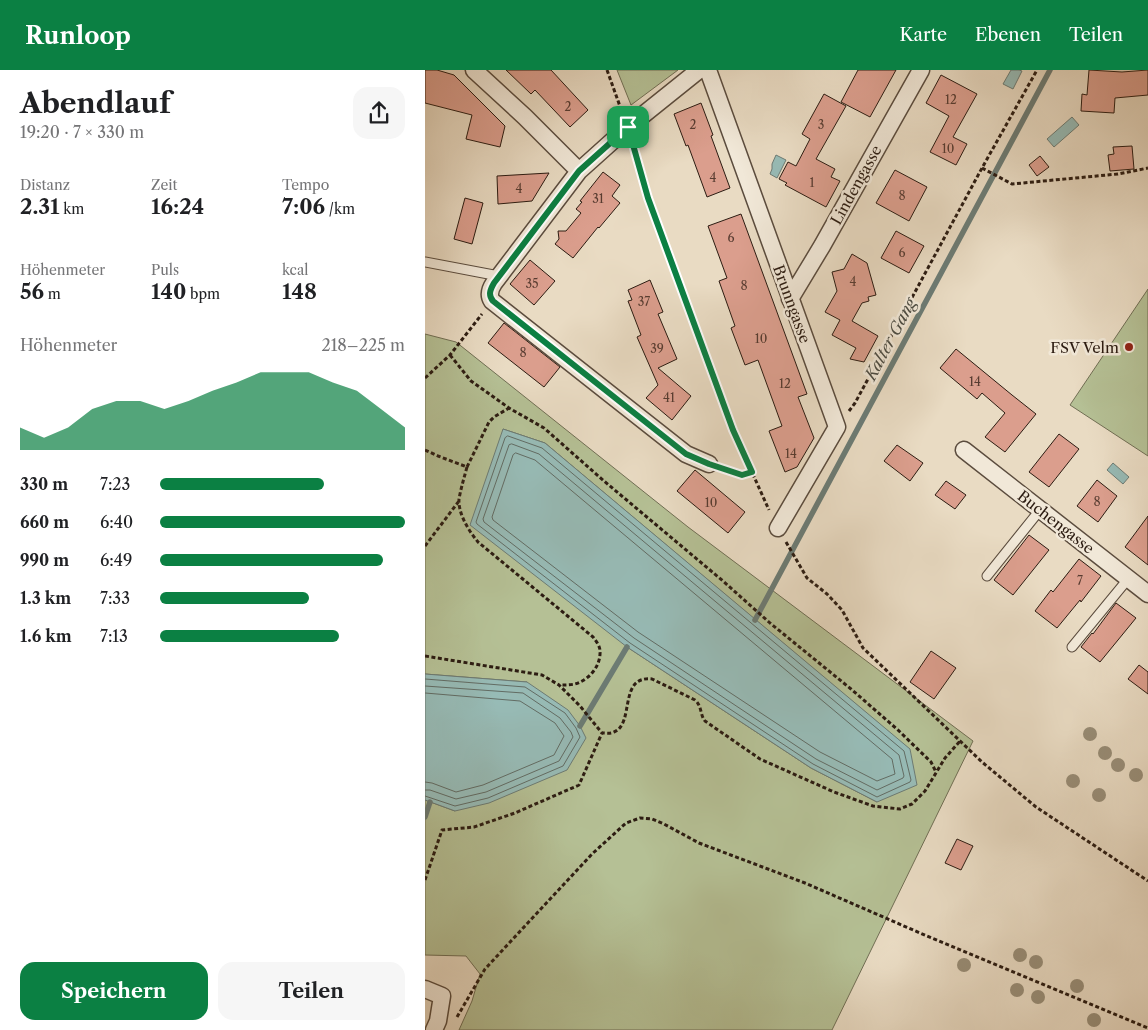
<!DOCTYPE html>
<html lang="de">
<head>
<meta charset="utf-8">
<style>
  :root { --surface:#fff; --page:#f6f6f6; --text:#202124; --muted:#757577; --accent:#0b8043 }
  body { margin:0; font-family:"Libre Caslon Text",serif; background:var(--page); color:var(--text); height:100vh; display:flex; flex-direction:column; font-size:19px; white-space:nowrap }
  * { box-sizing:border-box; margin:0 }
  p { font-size:16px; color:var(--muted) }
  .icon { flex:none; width:28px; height:28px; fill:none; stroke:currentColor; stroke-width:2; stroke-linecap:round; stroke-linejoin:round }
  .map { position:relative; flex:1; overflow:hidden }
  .details { display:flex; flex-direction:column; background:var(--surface); width:425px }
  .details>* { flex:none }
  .pin { position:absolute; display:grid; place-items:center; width:42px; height:42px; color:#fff; margin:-21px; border-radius:10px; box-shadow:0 2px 8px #0006 }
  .round { display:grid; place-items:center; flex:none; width:52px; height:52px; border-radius:15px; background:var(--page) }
  .headline { display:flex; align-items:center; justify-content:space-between; height:85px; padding:0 20px }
  h1 { font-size:28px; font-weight:700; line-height:38px }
  .figures { display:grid; grid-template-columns:repeat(3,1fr); gap:8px; height:85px; padding:5px 20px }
  .figures div { display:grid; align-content:center }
  .figures b { font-size:21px; font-weight:700 }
  .figures small { font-size:14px; font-weight:400 }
  .figures p { font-size:14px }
  .chart { height:140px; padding:10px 20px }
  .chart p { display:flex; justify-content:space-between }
  .chart svg { width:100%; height:90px; margin-top:5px; fill:var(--accent); opacity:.7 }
  .button { display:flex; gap:10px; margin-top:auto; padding:10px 20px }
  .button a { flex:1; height:58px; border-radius:15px; background:var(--accent); color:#fff; font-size:20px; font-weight:700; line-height:58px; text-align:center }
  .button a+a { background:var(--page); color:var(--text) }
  ul { padding:0 20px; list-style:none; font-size:16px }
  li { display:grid; grid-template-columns:80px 60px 1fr; align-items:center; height:38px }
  li i { height:12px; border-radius:6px; background:var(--accent) }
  header { display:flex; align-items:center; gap:30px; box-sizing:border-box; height:70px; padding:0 25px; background:var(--accent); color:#fff }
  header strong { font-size:24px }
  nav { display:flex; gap:28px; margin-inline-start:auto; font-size:18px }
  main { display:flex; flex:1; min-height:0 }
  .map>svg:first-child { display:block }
</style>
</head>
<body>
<header>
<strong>Runloop</strong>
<nav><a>Karte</a><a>Ebenen</a><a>Teilen</a></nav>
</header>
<main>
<section class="details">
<div class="headline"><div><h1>Abendlauf</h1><p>19:20 · 7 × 330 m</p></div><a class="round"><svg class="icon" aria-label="share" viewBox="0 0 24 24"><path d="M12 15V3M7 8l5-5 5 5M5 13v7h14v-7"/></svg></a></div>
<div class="figures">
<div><p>Distanz</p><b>2.31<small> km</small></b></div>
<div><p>Zeit</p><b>16:24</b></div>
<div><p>Tempo</p><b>7:06<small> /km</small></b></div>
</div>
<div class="figures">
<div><p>Höhenmeter</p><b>56<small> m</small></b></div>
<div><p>Puls</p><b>140<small> bpm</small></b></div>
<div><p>kcal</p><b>148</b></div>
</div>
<div class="chart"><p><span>Höhenmeter</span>218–225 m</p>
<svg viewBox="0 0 160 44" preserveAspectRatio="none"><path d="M0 44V33L10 38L20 33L30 24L40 20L50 20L60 24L70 20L80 15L90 11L100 6L110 6L120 6L130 11L140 15L150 24L160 33V44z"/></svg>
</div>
<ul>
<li><b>330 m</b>7:23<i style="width:67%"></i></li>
<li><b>660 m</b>6:40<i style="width:100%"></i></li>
<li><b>990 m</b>6:49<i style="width:91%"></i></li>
<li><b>1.3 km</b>7:33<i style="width:61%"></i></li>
<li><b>1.6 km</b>7:13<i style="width:73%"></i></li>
</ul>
<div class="button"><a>Speichern</a><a>Teilen</a></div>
</section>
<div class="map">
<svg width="723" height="960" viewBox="0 0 723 960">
  <rect width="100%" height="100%" fill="#e9dbc3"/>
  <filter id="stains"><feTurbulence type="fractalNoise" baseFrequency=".004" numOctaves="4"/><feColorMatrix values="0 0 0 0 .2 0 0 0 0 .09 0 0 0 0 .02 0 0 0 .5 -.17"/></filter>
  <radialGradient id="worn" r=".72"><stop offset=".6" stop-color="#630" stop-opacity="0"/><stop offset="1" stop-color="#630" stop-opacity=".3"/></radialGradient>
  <path fill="#b5c095" stroke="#706e54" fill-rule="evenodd" d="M192 0H253L206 35Z
    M723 219V386L645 335Z
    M0 264 31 272 263 457 548 671 407 960H34L47 931 55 904 41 886 0 885V730L30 741 102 612 0 604ZM78 359 120 373 484 679 452 732 386 698 202 577Z"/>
  <path fill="#97bbb6" stroke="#6c7b74" d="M586 0H594L597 1 588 19 578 14Z
    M647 47 654 55 629 77 622 69Z
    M351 85 361 90 352 108 345 104 347 99V94Z
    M78 359 120 373 485 679 492 715 452 732 386 698 202 577 45 455Z
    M688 393 704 407 698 414 682 400Z
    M0 604 102 612 143 640 155 656 161 668 142 700 64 733 30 741 0 730Z"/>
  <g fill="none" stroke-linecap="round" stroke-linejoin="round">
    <path stroke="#626c64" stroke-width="1" d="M83 366 117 378 479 681 486 710 485 712 452 727 388 694 205 573 52 454 51 452 80 368Z
      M87 374 114 384 474 685 479 706 478 708 452 720 391 689 209 568 59 452 58 449 84 375Z
      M91 383 110 390 467 689 470 704 452 711 395 682 213 562 68 450 67 447 88 385Z
      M0 609 100 617 140 643 151 658 155 667 138 696 63 728 30 736 0 726
      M0 616 98 623 135 648 146 662 148 667 134 691 61 722 31 729 5 720H0
      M0 623 95 631 130 653 139 666 129 685 58 715 31 722 7 713 0 712"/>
    <path stroke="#6c7b74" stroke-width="5.5" d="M330 550 625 0
      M155 656 202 577
      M0 747 5 732"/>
  </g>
  <path fill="#db9e8d" stroke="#2c1c12" d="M0 0H12L29 5 80 56 75 77 41 69 47 45 0 33Z
    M81 0H126L163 40 145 57 110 20 106 24Z
    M433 0H471L445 47 416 32Z
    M664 0 697 2 723 0V25L690 28 689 43 656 41 657 24 662 25Z
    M516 5 552 24 528 67 542 74 531 95 505 82 524 46 501 33Z
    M399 24 421 36 391 89 410 99 406 107 415 111 401 137 360 115 362 113 354 109 363 92 371 96 385 69 377 64Z
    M276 33 288 65 286 66 305 118 282 127 263 75 261 76 249 44Z
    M707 76 709 99 685 101 683 85 689 84 688 77Z
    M615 86 624 97 612 106 604 95Z
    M470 100 502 117 484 151 451 133Z
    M178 102 195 115 187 126 195 133 174 158 173 157 148 188 130 174 134 169 133 161H141L156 143 151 139 157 132 155 131Z
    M124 103 107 131 73 134 72 106Z
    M40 128 58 133 47 174 29 169Z
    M316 144 382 324 373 327 389 368 372 397 360 402 344 361 357 356 333 290 320 295 306 258 310 256 294 211 302 208 283 156Z
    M471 161 499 176 484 203 456 188Z
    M427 184 442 193 451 225 443 227 444 231 437 233 427 251 453 266 439 292 425 289 431 278 407 265 415 250 400 242 412 221 407 202 419 199Z
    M105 190 130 211 109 235 85 214Z
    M225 210 238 242 233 244 252 289 233 298 266 326 247 350 221 328 233 315 212 267 216 265 203 231 207 230 203 220Z
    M79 253 135 297 119 317 63 273Z
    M531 279 587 325 611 344 580 382 560 367 580 343 557 323 552 329 515 298Z
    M634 364 654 379 624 417 604 402Z
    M472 375 498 393 485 411 459 391Z
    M270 400 320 442 303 463 252 421Z
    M672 410 692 426 673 452 652 436Z
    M521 411 541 425 530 439 510 425Z
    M723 446V495L700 477Z
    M604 465 624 480 588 525 569 510Z
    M654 489 676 506 656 532 655 530 632 558 610 541 626 520 628 522Z
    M691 533 711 548 675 592 656 577 667 563 668 564Z
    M506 581 531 598 509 629 485 612Z
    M714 595 723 602V624L703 609Z
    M532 769 548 776 536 800 520 793Z"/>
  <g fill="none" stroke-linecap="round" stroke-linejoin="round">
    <g stroke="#5b4c3e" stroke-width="11">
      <path id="service" d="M0 192 74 206
        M562 506 615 440
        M647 577 703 509"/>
    </g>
    <g stroke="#5b4c3e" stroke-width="19">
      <path id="minor" d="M49 0 100 47 154 101
        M274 0 203 57 154 101 69 213C65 219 63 225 67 231L261 384 284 394
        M283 0 412 357 353 458
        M365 229 397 176 496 0
        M539 380 723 524
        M0 919 17 926 13 951 9 960"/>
    </g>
    <path stroke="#2c1c12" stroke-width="3" stroke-dasharray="4 2.5" stroke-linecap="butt" d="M182 0 197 42
      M208 74 223 128 308 360 344 440
      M557 98 587 114 693 104 723 98
      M25 285 46 311 84 338 119 358 179 411 298 511 345 553 426 619 473 660 506 692 511 702
      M0 308 25 285 57 244
      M424 341 430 333 557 98 612 0
      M0 380 13 386 42 397C39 408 36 418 34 429 33 444 44 461 53 472L168 567C171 571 175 576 175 581 176 596 164 610 150 614 145 615 140 615 134 615
      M42 397 64 352 69 347 84 338
      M299 399 317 405 327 402
      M361 472 382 508 402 524 417 540 438 578 557 692 611 737 723 811
      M0 476 34 431
      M0 586 117 605 134 615 155 636 177 663C181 663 185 664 189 662 210 654 193 605 227 609L270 630C277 636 275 645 280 651L335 689 409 722 448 736 475 739 487 734 500 721 520 688 535 671
      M0 810 17 760 49 757 90 743 154 715 177 663
      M32 947 60 899 167 784 201 753 215 748 227 749 239 754 274 773 380 813 502 866 723 958"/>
    <use href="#service" stroke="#f1e8d8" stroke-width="9"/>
    <use href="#minor" stroke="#f1e8d8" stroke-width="16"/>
  </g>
  <g fill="#988d77">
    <circle cx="665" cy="664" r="7"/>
    <circle cx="680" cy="683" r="7"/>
    <circle cx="693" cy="695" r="7"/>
    <circle cx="711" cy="705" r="7"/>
    <circle cx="648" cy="711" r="7"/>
    <circle cx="674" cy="725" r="7"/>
    <circle cx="595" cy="885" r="7"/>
    <circle cx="611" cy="892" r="7"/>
    <circle cx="539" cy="895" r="7"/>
    <circle cx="652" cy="916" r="7"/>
    <circle cx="592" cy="920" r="7"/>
    <circle cx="613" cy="927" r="7"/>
    <circle cx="669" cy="950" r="7"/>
  </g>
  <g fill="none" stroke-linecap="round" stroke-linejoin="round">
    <g stroke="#fff" stroke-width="10">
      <path id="route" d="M203 57 223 128 308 360 327 402 317 405 284 394 261 384 68 231C63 225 65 220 69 213L154 101Z"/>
    </g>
    <use href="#route" stroke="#0b8043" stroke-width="6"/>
  </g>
  <circle fill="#8f2418" stroke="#f1e8d8" stroke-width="2" cx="704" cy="277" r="5"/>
  <g text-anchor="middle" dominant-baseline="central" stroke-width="5" stroke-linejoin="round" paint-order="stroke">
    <g font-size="12" fill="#583c31">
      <text x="526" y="29">12</text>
      <text x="143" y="36">2</text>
      <text x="268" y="54">2</text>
      <text x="396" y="54">3</text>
      <text x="523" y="78">10</text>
      <text x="288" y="107">4</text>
      <text x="387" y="112">1</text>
      <text x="94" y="118">4</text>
      <text x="477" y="125">8</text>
      <text x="173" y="128">31</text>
      <text x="306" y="167">6</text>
      <text x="477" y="182">6</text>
      <text x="428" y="211">4</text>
      <text x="107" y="213">35</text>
      <text x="319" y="215">8</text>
      <text x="219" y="231">37</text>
      <text x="336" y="268">10</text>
      <text x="232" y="278">39</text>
      <text x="98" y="282">8</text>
      <text x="550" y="311">14</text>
      <text x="360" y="313">12</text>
      <text x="244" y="327">41</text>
      <text x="366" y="383">14</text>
      <text x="672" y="431">8</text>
      <text x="286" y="432">10</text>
      <text x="655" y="510">7</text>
    </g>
    <g font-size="15" fill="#2c1c12" stroke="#f1e8d8">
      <text transform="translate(431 115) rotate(-61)">Lindengasse</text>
      <text transform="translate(367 234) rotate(70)">Brunngasse</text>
      <text transform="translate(631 452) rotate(38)">Buchengasse</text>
    </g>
    <g font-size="15" fill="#2c1c12" stroke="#f1e8d8" text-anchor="end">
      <text x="694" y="277">FSV Velm</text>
    </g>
    <g font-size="16" font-style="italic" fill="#4c4c43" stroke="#f1e8d8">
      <text transform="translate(465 269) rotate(-62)">Kalter Gang</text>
    </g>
  </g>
  <rect width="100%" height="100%" filter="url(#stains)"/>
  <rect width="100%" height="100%" fill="url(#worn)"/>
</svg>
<div class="pin" style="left:203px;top:57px;background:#1e9e55"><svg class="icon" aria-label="arrive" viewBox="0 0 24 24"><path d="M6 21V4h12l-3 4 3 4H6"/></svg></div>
</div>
</main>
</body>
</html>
